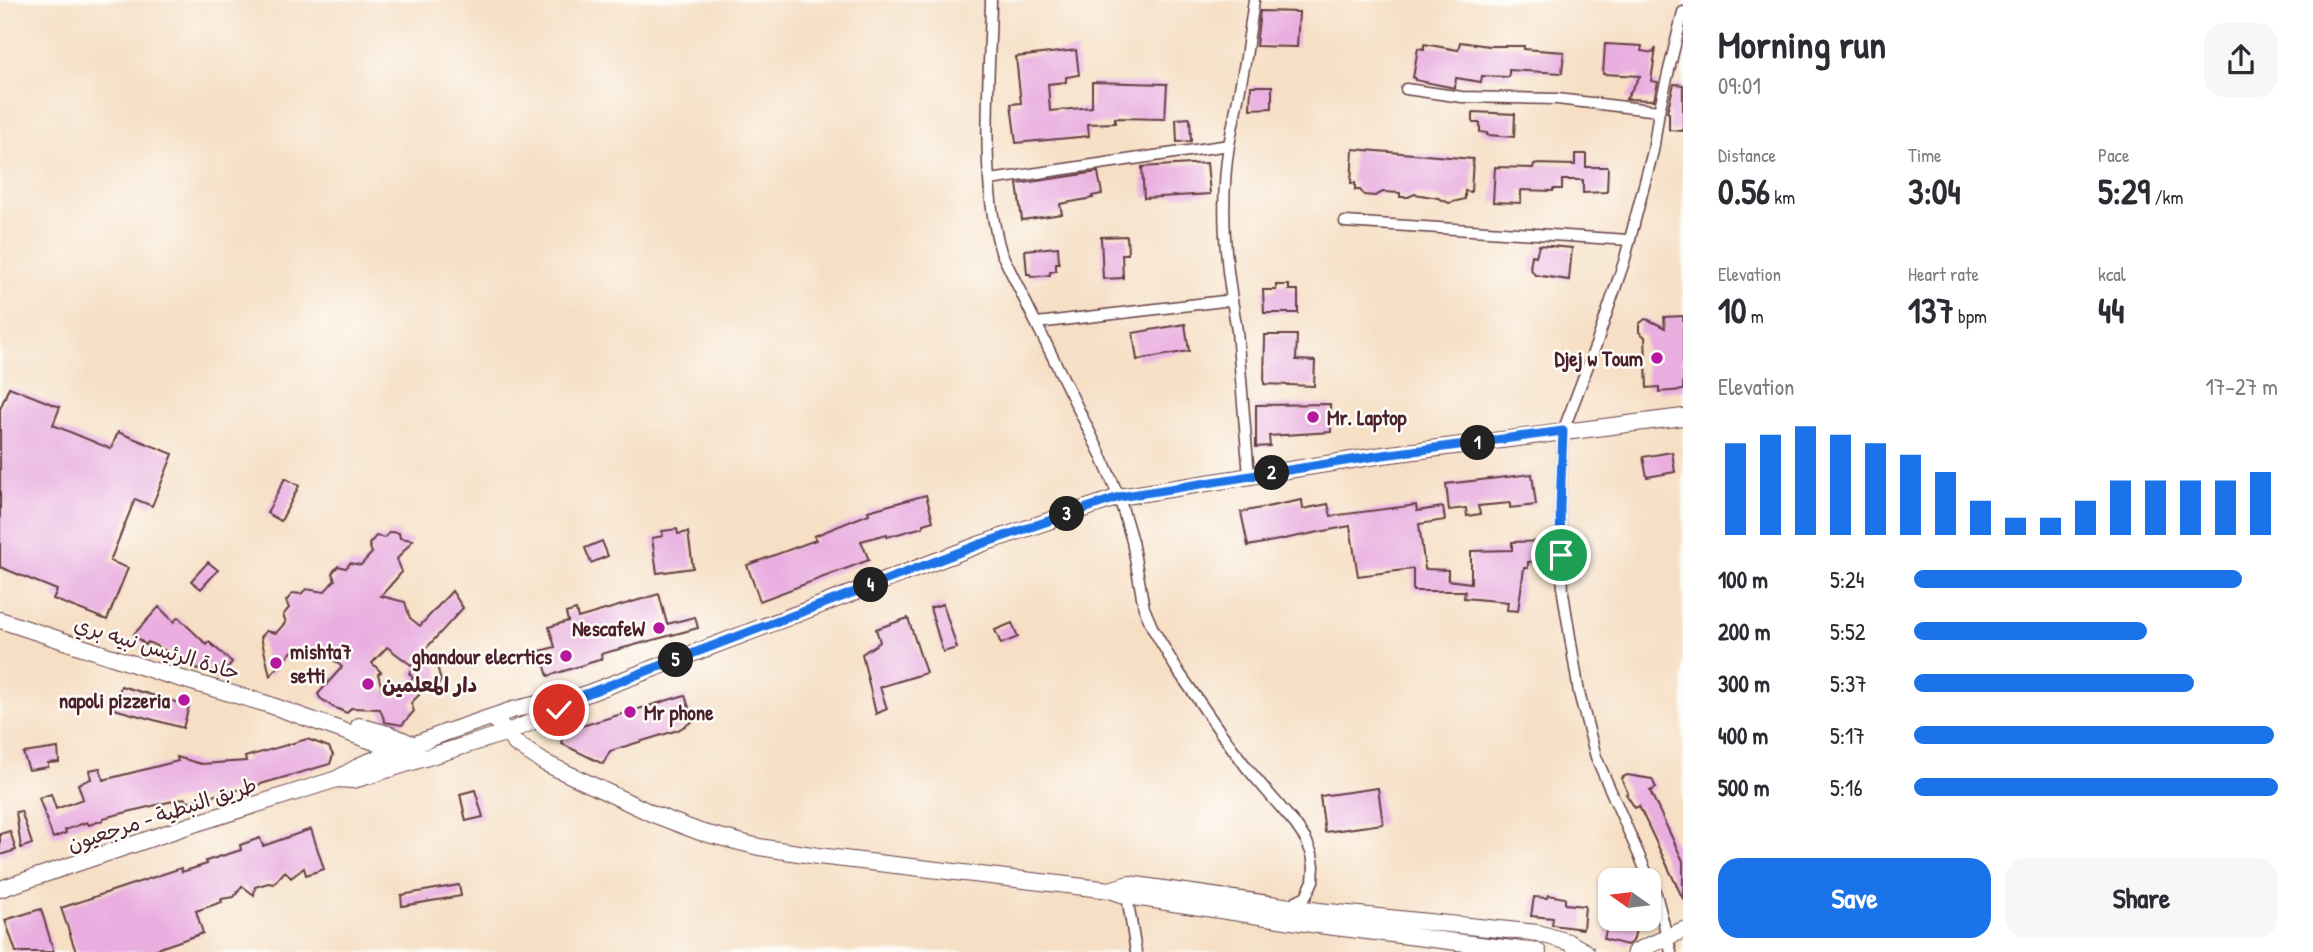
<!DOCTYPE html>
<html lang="en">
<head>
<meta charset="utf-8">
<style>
  :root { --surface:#fff; --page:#f7f7f7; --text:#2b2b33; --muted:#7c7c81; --accent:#1a73e8 }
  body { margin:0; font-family:"Patrick Hand","Playpen Sans Arabic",sans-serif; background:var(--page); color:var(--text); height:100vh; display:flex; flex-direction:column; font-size:26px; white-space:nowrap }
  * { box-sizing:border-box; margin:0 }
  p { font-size:23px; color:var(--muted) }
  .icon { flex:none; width:38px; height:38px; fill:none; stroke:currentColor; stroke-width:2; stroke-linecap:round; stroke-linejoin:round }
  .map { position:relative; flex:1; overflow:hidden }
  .drawer { display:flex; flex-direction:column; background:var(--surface); width:630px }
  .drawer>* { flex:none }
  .needle { width:46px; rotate:284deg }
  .buttons { position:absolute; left:1598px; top:868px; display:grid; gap:14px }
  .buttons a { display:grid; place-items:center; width:63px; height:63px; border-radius:14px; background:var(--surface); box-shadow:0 2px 5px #0004; font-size:35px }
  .pin { position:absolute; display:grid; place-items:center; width:60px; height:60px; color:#fff; margin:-30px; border:4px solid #fff; border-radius:50%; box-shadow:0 2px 7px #0007 }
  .km { position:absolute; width:35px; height:35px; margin:-18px; border-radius:50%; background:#222; color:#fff; font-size:19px; line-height:35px; text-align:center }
  .round { display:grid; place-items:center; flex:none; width:74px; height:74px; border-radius:21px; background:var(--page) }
  .head { display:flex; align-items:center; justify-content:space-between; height:119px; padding:0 35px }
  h1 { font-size:38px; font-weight:700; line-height:52px }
  .stats { display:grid; grid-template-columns:repeat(3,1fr); gap:10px; height:119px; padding:7px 35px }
  .stats div { display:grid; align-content:center }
  .stats b { font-size:35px; font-weight:700 }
  .stats small { font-size:19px; font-weight:400 }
  .stats p { font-size:19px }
  .chart { height:196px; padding:14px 35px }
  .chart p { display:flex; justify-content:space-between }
  .chart svg { width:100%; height:126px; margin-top:7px; stroke:var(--accent); stroke-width:6 }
  .button { display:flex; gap:14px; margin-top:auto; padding:14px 35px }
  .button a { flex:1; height:80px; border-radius:21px; background:var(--accent); color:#fff; font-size:28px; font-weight:700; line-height:80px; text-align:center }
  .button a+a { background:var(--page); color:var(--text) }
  ul { padding:0 35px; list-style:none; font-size:23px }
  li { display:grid; grid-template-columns:112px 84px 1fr; align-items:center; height:52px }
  li i { height:18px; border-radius:9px; background:var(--accent) }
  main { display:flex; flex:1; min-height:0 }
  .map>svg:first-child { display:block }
</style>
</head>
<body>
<main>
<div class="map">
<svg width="1683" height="952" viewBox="0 0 1683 952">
  <rect width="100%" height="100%" fill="#fdfcf7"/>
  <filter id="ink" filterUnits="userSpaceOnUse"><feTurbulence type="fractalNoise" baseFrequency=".0143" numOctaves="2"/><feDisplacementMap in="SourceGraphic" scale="14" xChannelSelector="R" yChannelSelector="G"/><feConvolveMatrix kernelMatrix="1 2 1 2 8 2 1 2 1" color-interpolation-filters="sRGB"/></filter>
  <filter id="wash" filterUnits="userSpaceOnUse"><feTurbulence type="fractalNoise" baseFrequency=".00686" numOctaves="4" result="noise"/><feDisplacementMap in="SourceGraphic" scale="28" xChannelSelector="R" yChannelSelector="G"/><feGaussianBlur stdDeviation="1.57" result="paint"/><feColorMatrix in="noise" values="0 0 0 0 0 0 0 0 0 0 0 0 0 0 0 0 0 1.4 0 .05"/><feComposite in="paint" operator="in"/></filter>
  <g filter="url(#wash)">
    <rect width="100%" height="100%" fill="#f6dfc5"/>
    <g id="blocks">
      <path fill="#e9ade0" d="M1260 11 1299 12 1297 47 1256 46Z
        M1460 42 1489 46H1524V49L1564 52 1562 73 1509 70V77L1482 76 1481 82 1456 78 1455 88 1415 80V78H1413L1418 48 1424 49V44L1458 50Z
        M1605 44 1642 46 1641 51 1653 53 1656 48 1651 81 1658 82 1654 100 1626 99 1640 76 1603 74Z
        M1076 50 1079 75 1066 77V82L1048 84 1050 111 1092 107V82L1167 84 1165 119 1115 118V123L1088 124 1089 136 1016 143 1011 104 1021 103 1016 57Z
        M1674 84 1683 85V131L1669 130V113L1667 112Z
        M1251 86H1272V108L1250 109Z
        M1473 112 1515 114 1514 137 1487 135V133L1480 132V123H1473Z
        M1190 118 1191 141 1177 142 1176 119Z
        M1353 149 1473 159 1471 192 1465 191V199L1449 203 1438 198 1415 194 1408 197H1400V193L1383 192 1375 196 1364 195 1360 190H1355V183H1351Z
        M1575 154H1586V167H1608L1607 192 1583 193V180H1562V189H1553V191L1521 190V203L1493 202 1495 167 1533 168 1534 164 1575 165Z
        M1207 163 1210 194 1144 198 1142 167Z
        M1098 172 1102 194 1092 196 1093 198 1060 204 1062 214 1022 220 1017 184Z
        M1127 236 1128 254H1122L1123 278 1103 279 1101 237Z
        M1539 245 1572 248 1569 280 1535 275 1530 268 1532 255 1536 256Z
        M1058 247 1059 263H1056V271L1050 272V275L1031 277 1030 274H1027L1025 250Z
        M1276 285H1289V290H1298V313H1264L1263 290H1276Z
        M1683 316V390L1659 392V387L1647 388 1645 337 1639 332V324L1645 319 1649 320 1665 328 1664 317Z
        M1185 324 1189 351 1137 360 1133 333Z
        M1265 335H1297L1296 360 1315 361 1314 386 1264 384Z
        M9 387 60 407 53 425 111 449 118 432 173 454 152 506 135 499 110 561 128 568 107 620 53 599 57 590 0 567V409Z
        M1330 404 1331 432 1269 436 1270 446 1256 447V405Z
        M1672 452 1675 472 1647 477 1643 457Z
        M1532 474 1536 505 1510 508V503L1478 506 1480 514 1467 516 1466 508 1449 510 1446 484Z
        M285 478 299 486 281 521 267 513Z
        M926 495 933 521 923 524V527L887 537V534L861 541 869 560 760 601 747 565 816 540 814 536 869 514 868 511Z
        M1302 500 1303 509 1328 504 1331 516 1416 505 1417 511 1443 507 1445 520 1419 524 1425 569 1448 570V580L1471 583V551L1512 550V542L1547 541 1546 552H1543L1544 561 1528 562V568H1524L1518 611 1507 610 1508 602 1464 598 1465 591H1413V569L1358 576 1350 526 1248 546 1241 512Z
        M677 529 678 534 688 532 693 568 657 573 652 538 663 536 662 531Z
        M390 532 399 533 400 538 413 540 397 559 402 572 381 596 405 602 410 618 420 626 452 591 463 608 411 665 387 647 372 663 381 672 378 674 382 690 399 693 413 678 409 673 420 661 437 665 441 681 433 690 426 688 411 703 414 711 402 725 385 722 380 709 351 708 347 713 333 707 320 698 318 694 342 667 328 655 295 648 270 676 261 637 266 631 276 633 286 622 283 615 289 608 286 601 293 593 301 594 306 589 324 592 335 580 332 573 338 566 346 568 350 563 361 565 372 553 369 544 376 536 384 538Z
        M602 541 608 556 591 563 585 548Z
        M208 562 218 570 201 589 191 581Z
        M659 594 667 624 695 617 698 628 601 654 602 659 548 676 540 651 555 647 549 627 568 621 566 613 576 610 578 618Z
        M943 604 957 648 943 652 930 608Z
        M159 607 174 622 178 617 207 645 209 642 232 662 220 677 204 664 199 670 189 662 187 666 173 654 148 642 145 645 134 634Z
        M908 618 926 673 880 687 887 709 876 714 862 654 880 642 876 629Z
        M1012 623 1018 637 1001 644 995 630Z
        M121 686 189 706 183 728 114 709Z
        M685 695 693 721 678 730 610 751 603 764 562 744 565 731Z
        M307 739 329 747 333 755 330 764 254 786 186 802 185 798 103 818V820L89 825 87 822 65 830 66 833 53 838 39 798 51 794 56 809 83 799 78 784 91 779 89 770 100 768 103 780 178 761 177 757 201 764 246 761 245 757Z
        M58 748 59 762 48 763V767L29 770 23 753Z
        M1627 775 1652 779 1656 788 1650 791 1683 861V899L1639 806 1635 808 1626 794 1628 793 1621 778Z
        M1378 788 1383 824 1325 832 1320 796Z
        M475 790 483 817 466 821 460 794Z
        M21 811 32 844 21 848 16 812Z
        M311 829 324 869 306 875 304 868 291 878 285 871 274 884 268 883 255 887 254 895 242 886 234 897 221 899 222 902 196 911 203 933 148 952H76L61 908 181 868 182 872 207 864 206 861 241 850 240 845 260 838 263 846Z
        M10 831 16 850 0 855V834Z
        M459 885 461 896 402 906 401 895Z
        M1548 895 1565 898V904L1585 906 1583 929 1552 925 1553 918 1531 916 1534 897 1547 898Z
        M41 909 54 952H16L5 920Z
        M1609 919H1639L1633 941 1627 945 1604 939Z"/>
    </g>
  </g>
  <g filter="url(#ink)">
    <use href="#blocks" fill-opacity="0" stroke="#643c42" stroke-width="2"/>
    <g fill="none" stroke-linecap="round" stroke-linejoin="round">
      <g stroke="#643c42" stroke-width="13">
        <path id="street" d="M991 0C990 78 979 178 1001 252L1100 453 1119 497 1132 541 1144 608 1153 629 1176 668 1221 733 1247 768 1295 824 1306 840 1312 854 1314 866 1313 881 1306 896 1294 902 1290 910
          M1406 89 1462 97 1557 99 1659 111
          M1229 145 1246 57 1254 0
          M990 180 1229 145C1221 195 1224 250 1232 300L1037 323
          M1345 222 1629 240
          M1232 300 1237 331 1249 476
          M1128 891 1127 896 1136 952
          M1671 952 1656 894 1596 757 1579 693 1563 593 1560 508 1563 431 1597 342 1624 262 1653 151 1659 111 1683 12"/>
      </g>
      <g stroke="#643c42" stroke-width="18">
        <path id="secondary" d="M0 620 155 671 267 704 403 752
          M493 717 515 743 545 763 653 814 700 832 759 847 818 856 1110 890 1127 896 1318 925 1538 952
          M359 726 391 735 417 746
          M337 779 353 780 367 776 505 733 559 711 573 699 981 544 1119 497 1383 455 1683 417
          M0 889 194 824 337 779 363 764 447 732 512 710 554 700 573 699
          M1110 890 1129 884 1319 911 1538 933 1568 942 1586 952
          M1635 952 1683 930"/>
      </g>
      <use href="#street" stroke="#fff" stroke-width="10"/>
      <use href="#secondary" stroke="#fff" stroke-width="16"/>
    </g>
  </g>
  <g fill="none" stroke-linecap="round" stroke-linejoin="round" filter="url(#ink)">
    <g stroke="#fff" stroke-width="14">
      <path id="route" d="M559 710 573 699 981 544 1119 497 1383 455 1563 431 1560 508 1561 555"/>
    </g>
    <use href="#route" stroke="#1a73e8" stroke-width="9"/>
  </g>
  <g fill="#b5179e" stroke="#fdfcf7" stroke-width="2.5">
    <circle cx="1657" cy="358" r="7"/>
    <circle cx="1313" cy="417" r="7"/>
    <circle cx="659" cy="628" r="7"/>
    <circle cx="566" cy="656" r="7"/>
    <circle cx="276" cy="663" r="7"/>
    <circle cx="368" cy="684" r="7"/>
    <circle cx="184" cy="700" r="7"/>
    <circle cx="630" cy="712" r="7"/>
  </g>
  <g text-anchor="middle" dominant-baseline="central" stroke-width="5" stroke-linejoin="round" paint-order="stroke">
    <g font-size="21" font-weight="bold" fill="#4a1f2b" stroke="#fdfcf7" text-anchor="end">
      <text x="1643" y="358">Djej w Toum</text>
      <text x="1327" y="417" text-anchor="start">Mr. Laptop</text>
      <text x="645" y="628">NescafeW</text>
      <text x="290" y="651" text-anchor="start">mishta7<tspan x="290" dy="24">setti</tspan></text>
      <text x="552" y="656">ghandour elecrtics</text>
      <text x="382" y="684" text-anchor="start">دار المعلمين</text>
      <text x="170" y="700">napoli pizzeria</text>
      <text x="644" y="712" text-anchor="start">Mr phone</text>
    </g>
    <g font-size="21" fill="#4a1f2b" stroke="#fdfcf7">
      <text transform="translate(157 648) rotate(17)">جادة الرئيس نبيه بري</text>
      <text transform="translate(162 814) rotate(-18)">طريق النبطية - مرجعيون</text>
    </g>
  </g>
</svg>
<div class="buttons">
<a><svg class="needle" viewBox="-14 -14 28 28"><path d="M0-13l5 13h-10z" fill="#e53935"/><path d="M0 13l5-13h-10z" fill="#7c7c81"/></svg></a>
</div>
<div class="pin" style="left:1561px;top:555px;background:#1e9e55"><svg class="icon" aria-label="arrive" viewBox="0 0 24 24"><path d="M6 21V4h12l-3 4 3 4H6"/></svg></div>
<div class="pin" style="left:559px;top:710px;background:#d93025"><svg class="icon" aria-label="check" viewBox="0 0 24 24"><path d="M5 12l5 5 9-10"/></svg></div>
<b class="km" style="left:1478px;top:443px">1</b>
<b class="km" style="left:1272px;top:473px">2</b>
<b class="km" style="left:1067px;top:514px">3</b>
<b class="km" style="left:871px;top:585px">4</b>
<b class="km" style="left:676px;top:660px">5</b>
</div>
<section class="drawer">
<div class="head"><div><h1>Morning run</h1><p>09:01</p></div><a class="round"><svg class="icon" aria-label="share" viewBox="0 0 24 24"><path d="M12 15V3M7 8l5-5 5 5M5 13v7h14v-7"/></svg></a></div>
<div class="stats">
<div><p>Distance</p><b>0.56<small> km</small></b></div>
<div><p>Time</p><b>3:04</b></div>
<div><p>Pace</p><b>5:29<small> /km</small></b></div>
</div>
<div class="stats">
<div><p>Elevation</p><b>10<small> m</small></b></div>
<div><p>Heart rate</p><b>137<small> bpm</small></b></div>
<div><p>kcal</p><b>44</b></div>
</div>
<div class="chart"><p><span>Elevation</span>17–27 m</p>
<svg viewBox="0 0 160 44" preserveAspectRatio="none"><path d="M5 44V12M15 44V9M25 44V6M35 44V9M45 44V12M55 44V16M65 44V22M75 44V32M85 44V38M95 44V38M105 44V32M115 44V25M125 44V25M135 44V25M145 44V25M155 44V22"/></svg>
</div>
<ul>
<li><b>100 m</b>5:24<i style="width:90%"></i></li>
<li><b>200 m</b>5:52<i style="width:64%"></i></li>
<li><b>300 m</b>5:37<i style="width:77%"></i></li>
<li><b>400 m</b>5:17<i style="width:99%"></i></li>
<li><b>500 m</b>5:16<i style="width:100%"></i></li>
</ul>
<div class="button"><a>Save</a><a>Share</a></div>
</section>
</main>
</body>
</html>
